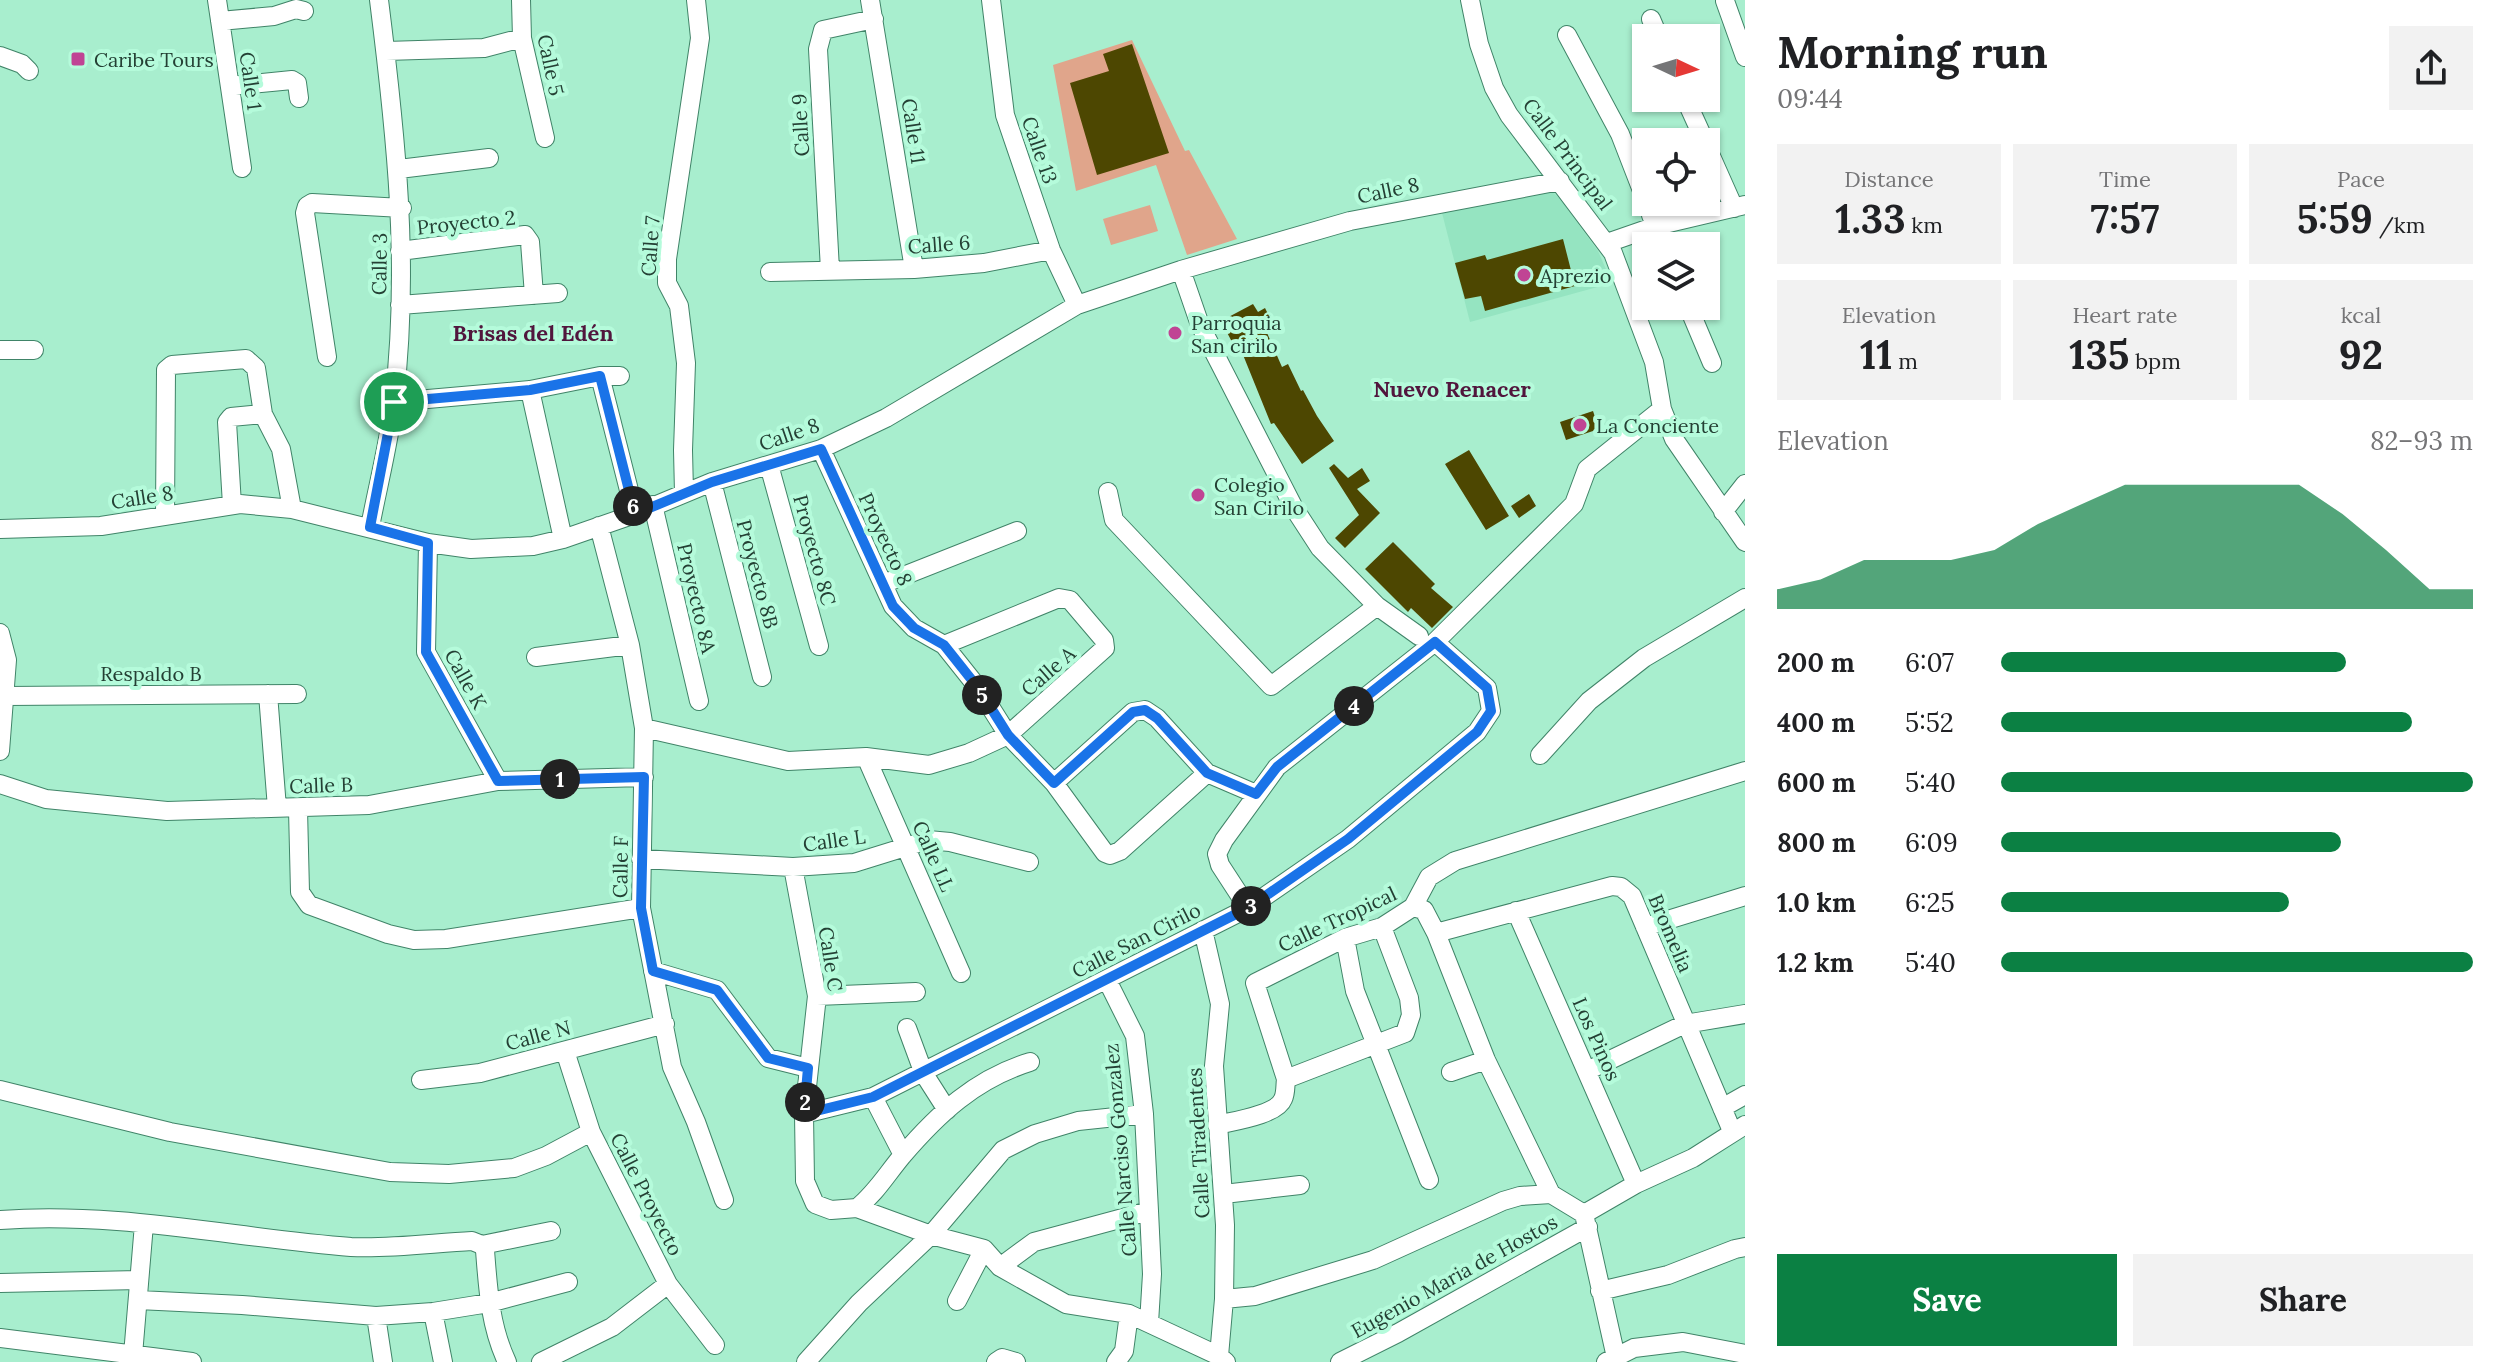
<!DOCTYPE html>
<html lang="en">
<head>
<meta charset="utf-8">
<style>
  :root { --surface:#fff; --page:#f2f2f2; --text:#202124; --muted:#757577; --accent:#0b8043 }
  body { margin:0; font-family:Lora,serif; background:var(--page); color:var(--text); height:100vh; display:flex; flex-direction:column; font-size:30px; white-space:nowrap }
  * { box-sizing:border-box; margin:0 }
  p { font-size:26px; color:var(--muted) }
  .icon { flex:none; width:44px; height:44px; fill:none; stroke:currentColor; stroke-width:2; stroke-linecap:round; stroke-linejoin:round }
  .map { position:relative; flex:1; overflow:hidden }
  .panel { display:flex; flex-direction:column; background:var(--surface); width:760px }
  .panel>* { flex:none }
  .needle { width:52px; rotate:94deg }
  .buttons { position:absolute; left:1632px; top:24px; display:grid; gap:16px }
  .buttons a { display:grid; place-items:center; width:88px; height:88px; border-radius:0px; background:var(--surface); box-shadow:0 2px 6px #0004; font-size:40px }
  .pin { position:absolute; display:grid; place-items:center; width:68px; height:68px; color:#fff; margin:-34px; border:4px solid #fff; border-radius:50%; box-shadow:0 2px 8px #0007 }
  .km { position:absolute; width:40px; height:40px; margin:-20px; border-radius:50%; background:#222; color:#fff; font-size:22px; line-height:40px; text-align:center }
  .round { display:grid; place-items:center; flex:none; width:84px; height:84px; border-radius:0px; background:var(--page) }
  .summary { display:flex; align-items:center; justify-content:space-between; height:136px; padding:0 32px }
  h1 { font-size:44px; font-weight:800; line-height:60px }
  .stats { display:grid; grid-template-columns:repeat(3,1fr); gap:12px; height:136px; padding:8px 32px }
  .stats div { display:grid; align-content:center; border-radius:0px; background:var(--page); text-align:center }
  .stats b { font-size:40px; font-weight:800 }
  .stats small { font-size:22px; font-weight:400 }
  .stats p { font-size:22px }
  .chart { height:224px; padding:16px 32px }
  .chart p { display:flex; justify-content:space-between }
  .chart svg { width:100%; height:144px; margin-top:8px; fill:var(--accent); opacity:.7 }
  .button { display:flex; gap:16px; margin-top:auto; padding:16px 32px }
  .button a { flex:1; height:92px; border-radius:0px; background:var(--accent); color:#fff; font-size:32px; font-weight:800; line-height:92px; text-align:center }
  .button a+a { background:var(--page); color:var(--text) }
  ul { padding:0 32px; list-style:none; font-size:26px }
  li { display:grid; grid-template-columns:128px 96px 1fr; align-items:center; height:60px }
  li i { height:20px; border-radius:10px; background:var(--accent) }
  main { display:flex; flex:1; min-height:0 }
  .map>svg:first-child { display:block }
</style>
</head>
<body>
<main>
<div class="map">
<svg width="1745" height="1362" viewBox="0 0 1745 1362">
  <rect width="100%" height="100%" fill="#a8eece"/>
  <path fill="#95e4c1" d="M1545 191 1553 192 1560 199 1598 251 1612 283 1470 322 1442 213Z"/>
  <path fill="#e0a58b" d="M1132 40 1185 151 1189 150 1237 239 1187 255 1156 165 1076 191 1053 65Z
    M1150 205 1158 231 1111 245 1103 219Z"/>
  <path fill="#4d4701" d="M1132 44 1169 153 1097 175 1070 83 1109 71 1103 54Z
    M1563 239 1575 286 1485 311 1481 296 1465 299 1455 263 1485 255 1487 260Z
    M1253 304 1258 312 1265 308 1272 322 1264 326 1282 367 1288 364 1301 391 1303 390 1317 416 1334 441 1302 464 1274 423 1271 424 1237 340 1232 342 1221 321Z
    M1593 411 1599 429 1566 440 1560 422Z
    M1469 450 1509 516 1486 530 1445 464Z
    M1334 464 1348 478 1362 468 1370 481 1357 489 1380 513 1345 548 1335 538 1359 515 1329 468Z
    M1529 494 1536 506 1519 518 1511 506Z
    M1393 542 1435 584 1431 588 1453 607 1432 628 1411 608 1408 612 1365 569Z"/>
  <g fill="none" stroke-linecap="round" stroke-linejoin="round">
    <g stroke="#408468" stroke-width="20">
      <path id="minor" d="M217 0 242 168
        M521 0 522 38 545 138
        M870 0 914 269
        M991 0 1005 115 1051 250 1077 305
        M1470 0 1479 44 1494 88 1509 115 1613 253 1654 362 1662 409 1674 439 1745 542
        M1725 1 1745 57
        M1651 19 1659 38
        M220 21 274 16 296 9 304 11
        M1567 35 1620 134 1646 201
        M386 51 484 48 522 38
        M0 56 22 64 29 71
        M230 86 292 80 297 83 299 98
        M1685 98 1705 142
        M1706 145 1734 208
        M399 169 489 158
        M1651 215 1664 246
        M1607 243 1656 226 1745 205
        M400 251 525 235 530 242 534 295
        M830 270 818 49 823 30 874 19
        M770 272 914 269 984 263 1051 250
        M400 305 558 293
        M1688 306 1712 363
        M0 350H34
        M327 357 305 213 307 206 312 203 402 208
        M600 376 635 514
        M530 390 563 539
        M394 402 530 390 600 376H620
        M821 449 893 606 914 628 944 645 979 689 1008 735 1054 783 1105 853 1110 855 1120 851 1207 773
        M769 465 819 646
        M712 482 762 677
        M1108 492 1114 520 1271 686 1377 606 1320 548 1294 508 1200 325 1181 270
        M684 493 683 450 686 363 679 306 667 283V259L700 38 696 0
        M232 505 227 422 231 417 263 414
        M653 505 699 701
        M1723 512 1745 484
        M165 516 166 370 172 365 246 359 256 368 263 414 281 449 292 509
        M599 526 630 645 644 728 641 908 672 1067 696 1122 724 1200
        M370 527C378 485 389 443 394 401 410 265 396 135 379 0
        M0 529 101 526 240 504 292 509 428 543 471 549 533 546 563 539 635 514 712 482 821 449 886 418 1077 305 1181 270 1350 221 1560 181
        M428 543 426 652 498 781
        M883 584 1017 531
        M1377 606 1419 636
        M0 633 7 660 0 751
        M536 657 630 645
        M268 694 277 808
        M5 696 297 694
        M644 728 788 761 866 757 929 765 969 753 1008 735 1105 648 1104 640 1070 600 1059 598 944 645
        M1540 755 1589 701 1644 658 1745 598
        M866 757 961 973
        M1054 783 1133 712 1145 710 1157 718 1207 773 1256 794
        M0 784 46 799 167 811 369 805 498 781 644 777
        M298 809 300 892 309 905 388 934 414 940 446 939 641 908
        M641 859 793 867 854 863 928 840 950 842 1029 862
        M793 867 817 996 804 1114 805 1181 815 1204 831 1210 857 1208 931 1235 984 1249 1000 1267 1066 1304 1129 1314 1219 1356 1226 1362
        M1413 907 1424 910 1436 933 1486 1060 1551 1194 1584 1214 1617 1362
        M1248 908 1220 865 1217 854 1224 840 1277 767 1435 642 1574 504 1587 469 1662 409
        M1516 911 1636 1184
        M1645 927 1745 896
        M1203 930 1220 1004 1214 1066 1225 1225 1224 1299 1219 1356
        M1436 933 1612 886 1621 887 1632 896 1732 1131
        M1345 938 1355 991 1429 1180
        M653 971 717 990 768 1058 808 1068
        M1107 980 1135 1036 1144 1114 1149 1211 1152 1274 1149 1323
        M817 996 916 992
        M907 1028 924 1074 947 1110
        M565 1051 591 1132 668 1284 715 1345
        M1587 1071 1685 1024 1745 1014
        M1451 1072 1486 1060
        M1286 1079 1405 1033 1411 1015 1409 998 1382 927
        M421 1080 480 1073 665 1024
        M0 1090 170 1132 390 1172 449 1174 514 1168 546 1156 591 1132
        M873 1097 903 1155
        M1722 1108 1745 1095
        M804 1114 873 1097 1248 908 1348 839 1477 732 1491 711 1487 688 1435 642
        M1217 1125C1233 1121 1277 1115 1283 1099 1286 1093 1285 1086 1286 1079L1255 983 1345 938 1382 927 1413 907 1429 877 1455 861 1745 771
        M1224 1194 1300 1185
        M857 1208C875 1194 887 1174 902 1156 938 1114 975 1079 1030 1062
        M1584 1214 1636 1184 1693 1158 1745 1125
        M0 1220C118 1211 234 1238 351 1247 390 1249 433 1243 472 1241L482 1245 551 1231
        M482 1245 485 1250C488 1289 490 1326 507 1362
        M1000 1267 1034 1242 1149 1211
        M0 1283 139 1280
        M1600 1291 1668 1275 1735 1249 1745 1247
        M1224 1299 1255 1296 1373 1260 1503 1201 1520 1196 1551 1194
        M138 1300 242 1305 376 1316 433 1312 489 1303 568 1282
        M957 1301 984 1249
        M433 1312 443 1362
        M376 1316 383 1362
        M0 1338 192 1362
        M133 1355 144 1224
        M541 1362 612 1327 668 1284
        M806 1362 859 1303 931 1235 1003 1150 1035 1134 1078 1121 1144 1114
        M996 1362 1002 1358 1016 1362
        M1116 1362 1124 1351 1129 1314
        M1340 1362 1398 1333 1588 1227
        M1606 1362 1634 1348 1683 1342 1745 1354"/>
    </g>
    <use href="#minor" stroke="#fff" stroke-width="18"/>
  </g>
  <g fill="none" stroke-linecap="round" stroke-linejoin="round">
    <g stroke="#fff" stroke-width="16">
      <path id="route" d="M600 376 635 514 712 482 821 449 893 606 914 628 944 645 979 689 1008 735 1054 783 1133 712 1145 710 1157 718 1207 773 1256 794 1277 767 1435 642 1487 688 1491 711 1477 732 1348 839 1248 908 873 1097 804 1114 808 1068 768 1058 717 990 653 971 641 908 644 777 498 781 426 652 428 543 370 527 394 402 530 390Z"/>
    </g>
    <use href="#route" stroke="#1a73e8" stroke-width="10"/>
  </g>
  <g fill="#c04494" stroke="#b5fbdb" stroke-width="3">
    <rect x="70" y="51" width="16" height="16" rx="4"/>
    <circle cx="1524" cy="275" r="8"/>
    <circle cx="1175" cy="333" r="8"/>
    <circle cx="1580" cy="425" r="8"/>
    <circle cx="1198" cy="495" r="8"/>
  </g>
  <g text-anchor="middle" dominant-baseline="central" stroke-width="8" stroke-linejoin="round" paint-order="stroke">
    <g font-size="20" fill="#244034" stroke="#b5fbdb" text-anchor="start">
      <text x="94" y="59">Caribe Tours</text>
      <text x="1540" y="275">Aprezio</text>
      <text x="1191" y="322">Parroquia<tspan x="1191" dy="23">San cirilo</tspan></text>
      <text x="1596" y="425">La Conciente</text>
      <text x="1214" y="484">Colegio<tspan x="1214" dy="23">San Cirilo</tspan></text>
    </g>
    <g font-size="20" fill="#244034" stroke="#b5fbdb">
      <text transform="translate(551 65) rotate(78)">Calle 5</text>
      <text transform="translate(251 81) rotate(82)">Calle 1</text>
      <text transform="translate(800 125) rotate(-93)">Calle 9</text>
      <text transform="translate(914 131) rotate(81)">Calle 11</text>
      <text transform="translate(1040 150) rotate(71)">Calle 13</text>
      <text transform="translate(1568 154) rotate(53)">Calle Principal</text>
      <text transform="translate(1388 190) rotate(-12)">Calle 8</text>
      <text transform="translate(466 222) rotate(-6)">Proyecto 2</text>
      <text transform="translate(939 244) rotate(-4)">Calle 6</text>
      <text transform="translate(650 246) rotate(-86)">Calle 7</text>
      <text transform="translate(379 264) rotate(-89)">Calle 3</text>
      <text transform="translate(789 434) rotate(-19)">Calle 8</text>
      <text transform="translate(142 497) rotate(-9)">Calle 8</text>
      <text transform="translate(886 539) rotate(65)">Proyecto 8</text>
      <text transform="translate(815 550) rotate(75)">Proyecto 8C</text>
      <text transform="translate(758 574) rotate(75)">Proyecto 8B</text>
      <text transform="translate(697 598) rotate(77)">Proyecto 8A</text>
      <text transform="translate(1048 671) rotate(-41)">Calle A</text>
      <text x="151" y="673">Respaldo B</text>
      <text transform="translate(466 679) rotate(61)">Calle K</text>
      <text transform="translate(321 785) rotate(-2)">Calle B</text>
      <text transform="translate(834 840) rotate(-8)">Calle L</text>
      <text transform="translate(934 856) rotate(66)">Calle LL</text>
      <text transform="translate(620 867) rotate(-89)">Calle F</text>
      <text transform="translate(1337 919) rotate(-25)">Calle Tropical</text>
      <text transform="translate(1671 933) rotate(67)">Bromelia</text>
      <text transform="translate(1136 940) rotate(-27)">Calle San Cirilo</text>
      <text transform="translate(831 959) rotate(81)">Calle C</text>
      <text transform="translate(538 1035) rotate(-15)">Calle N</text>
      <text transform="translate(1597 1039) rotate(66)">Los Pinos</text>
      <text transform="translate(1198 1143) rotate(-93)">Calle Tiradentes</text>
      <text transform="translate(1120 1150) rotate(-95)">Calle Narciso Gonzalez</text>
      <text transform="translate(647 1194) rotate(63)">Calle Proyecto</text>
      <text transform="translate(1454 1276) rotate(-29)">Eugenio Maria de Hostos</text>
    </g>
    <g font-size="22" font-weight="bold" fill="#51163d" stroke="#b5fbdb">
      <text x="533" y="333">Brisas del Edén</text>
      <text x="1452" y="389">Nuevo Renacer</text>
    </g>
  </g>
</svg>
<div class="buttons">
<a><svg class="needle" viewBox="-14 -14 28 28"><path d="M0-13l5 13h-10z" fill="#e53935"/><path d="M0 13l5-13h-10z" fill="#757577"/></svg></a>
<a><svg class="icon" aria-label="locate" viewBox="0 0 24 24"><circle cx="12" cy="12" r="6"/><path d="M12 2v4M12 18v4M2 12h4M18 12h4"/></svg></a>
<a><svg class="icon" aria-label="layers" viewBox="0 0 24 24"><path d="M12 4l9 5-9 5-9-5zM3 14l9 5 9-5"/></svg></a>
</div>
<div class="pin" style="left:394px;top:402px;background:#1e9e55"><svg class="icon" aria-label="arrive" viewBox="0 0 24 24"><path d="M6 21V4h12l-3 4 3 4H6"/></svg></div>
<b class="km" style="left:560px;top:779px">1</b>
<b class="km" style="left:805px;top:1102px">2</b>
<b class="km" style="left:1251px;top:906px">3</b>
<b class="km" style="left:1354px;top:706px">4</b>
<b class="km" style="left:982px;top:695px">5</b>
<b class="km" style="left:633px;top:506px">6</b>
</div>
<section class="panel">
<div class="summary"><div><h1>Morning run</h1><p>09:44</p></div><a class="round"><svg class="icon" aria-label="share" viewBox="0 0 24 24"><path d="M12 15V3M7 8l5-5 5 5M5 13v7h14v-7"/></svg></a></div>
<div class="stats">
<div><p>Distance</p><b>1.33<small> km</small></b></div>
<div><p>Time</p><b>7:57</b></div>
<div><p>Pace</p><b>5:59<small> /km</small></b></div>
</div>
<div class="stats">
<div><p>Elevation</p><b>11<small> m</small></b></div>
<div><p>Heart rate</p><b>135<small> bpm</small></b></div>
<div><p>kcal</p><b>92</b></div>
</div>
<div class="chart"><p><span>Elevation</span>82–93 m</p>
<svg viewBox="0 0 160 44" preserveAspectRatio="none"><path d="M0 44V38L10 35L20 29L30 29L40 29L50 26L60 18L70 12L80 6L90 6L100 6L110 6L120 6L130 15L140 26L150 38L160 38V44z"/></svg>
</div>
<ul>
<li><b>200 m</b>6:07<i style="width:73%"></i></li>
<li><b>400 m</b>5:52<i style="width:87%"></i></li>
<li><b>600 m</b>5:40<i style="width:100%"></i></li>
<li><b>800 m</b>6:09<i style="width:72%"></i></li>
<li><b>1.0 km</b>6:25<i style="width:61%"></i></li>
<li><b>1.2 km</b>5:40<i style="width:100%"></i></li>
</ul>
<div class="button"><a>Save</a><a>Share</a></div>
</section>
</main>
</body>
</html>
